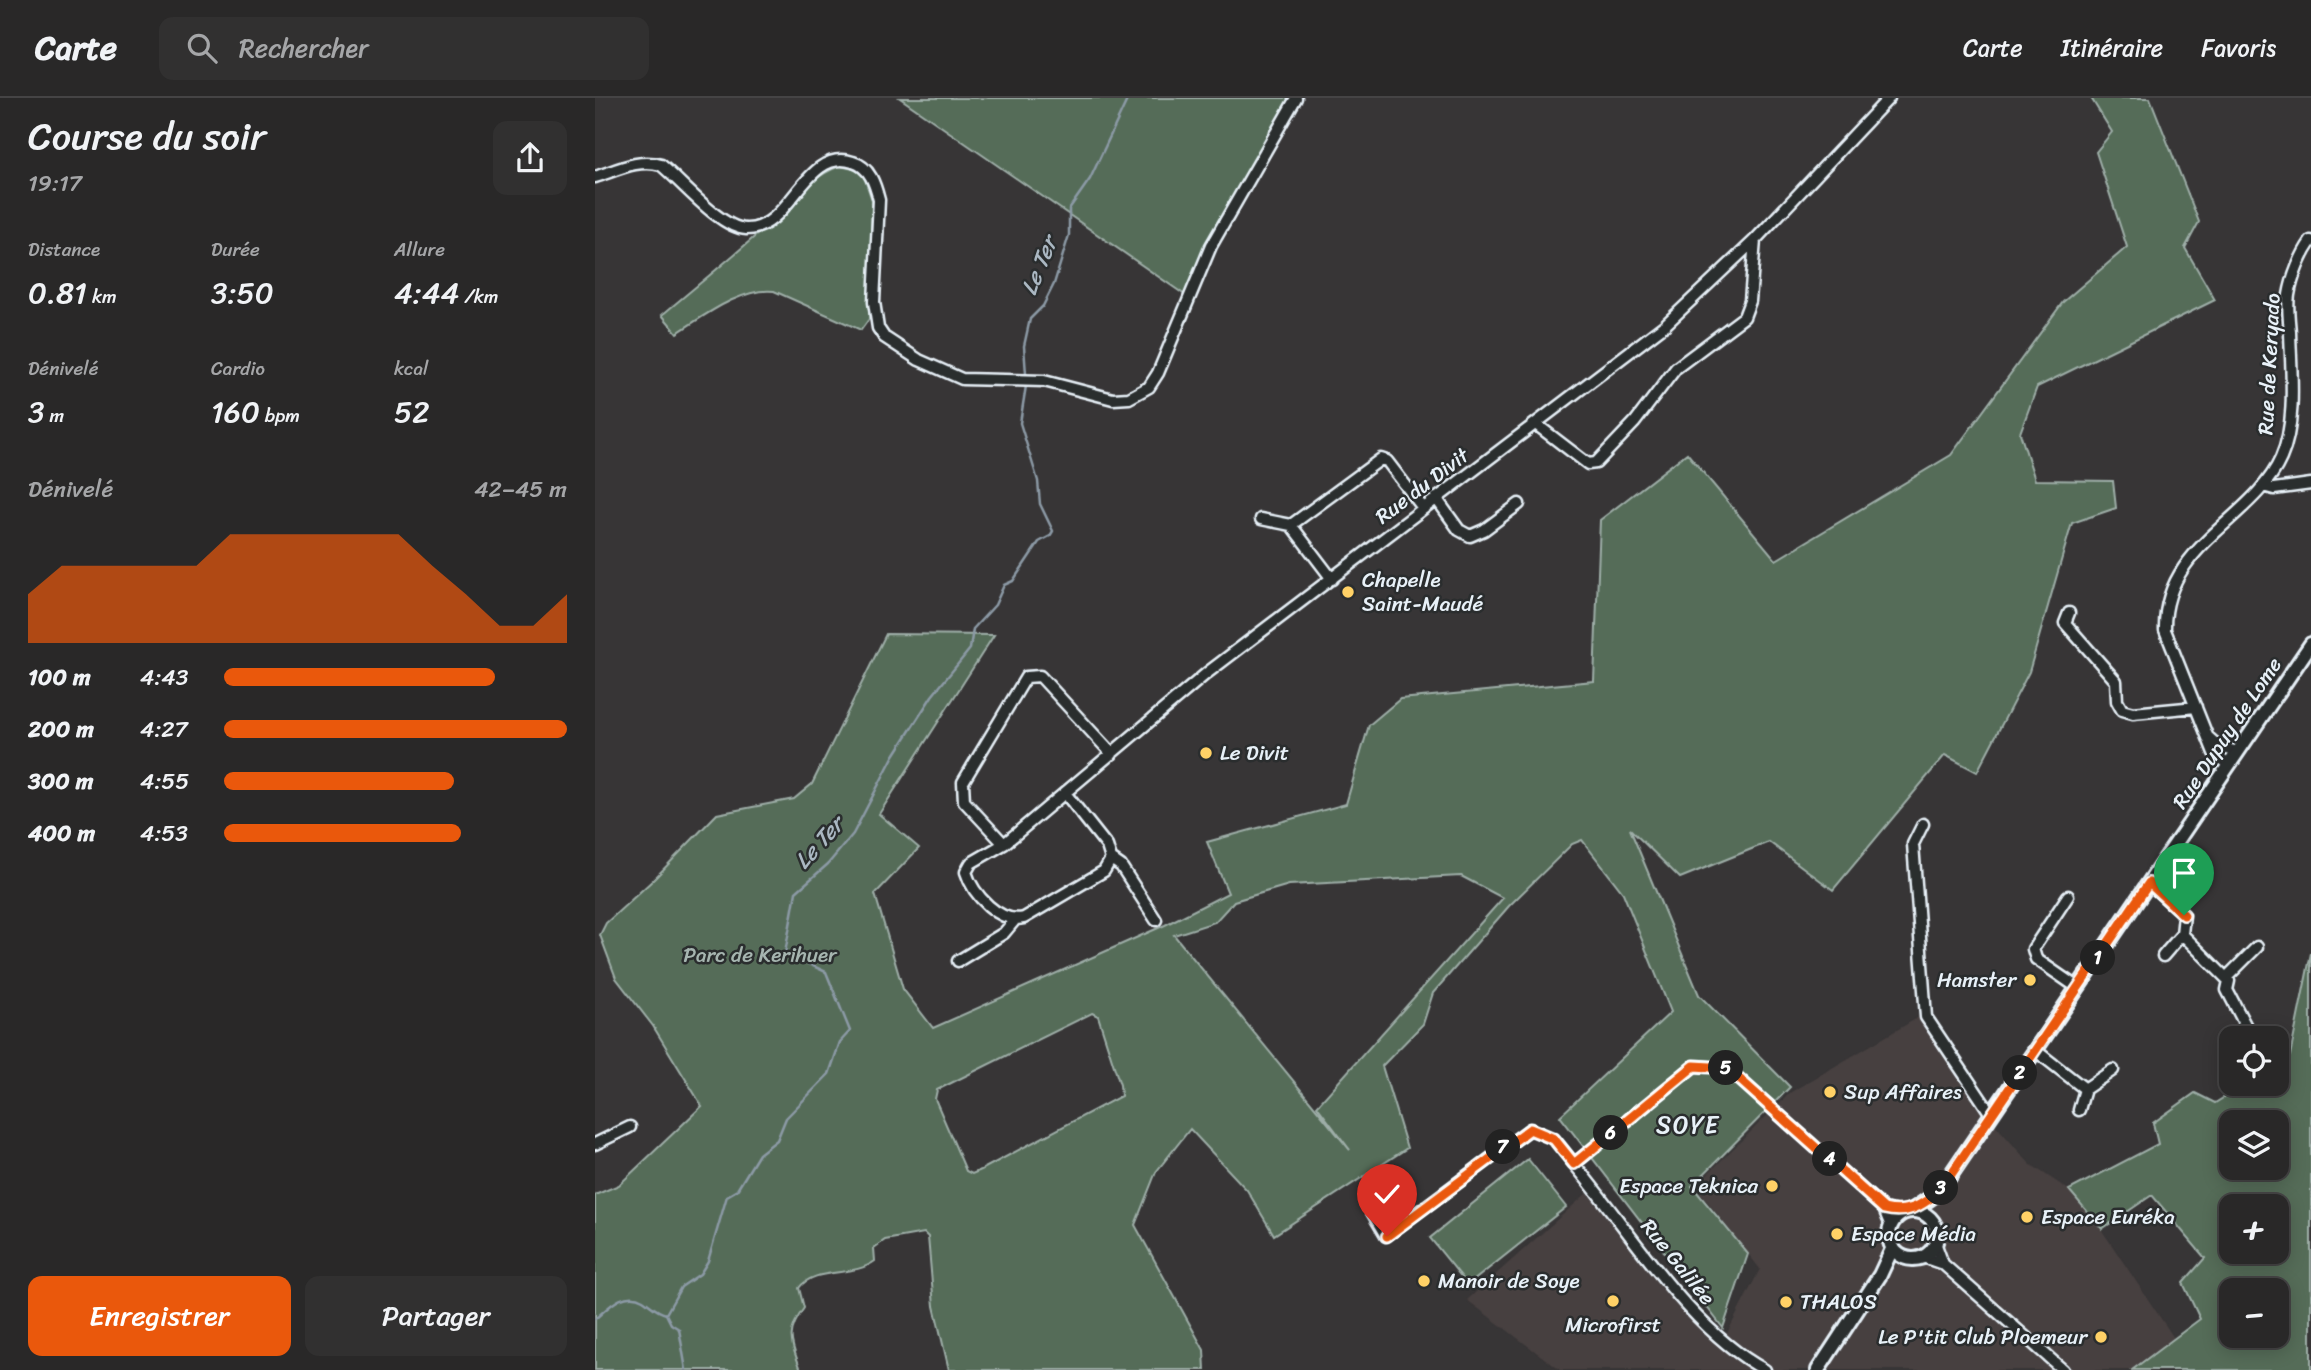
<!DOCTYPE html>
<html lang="fr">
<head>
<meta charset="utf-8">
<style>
  :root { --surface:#292828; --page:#313030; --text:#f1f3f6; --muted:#a5a6a8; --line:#454445; --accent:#ea580c }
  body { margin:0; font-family:Sriracha,sans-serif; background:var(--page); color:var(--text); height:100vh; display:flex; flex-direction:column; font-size:26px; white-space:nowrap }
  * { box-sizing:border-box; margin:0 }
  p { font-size:23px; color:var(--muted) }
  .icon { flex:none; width:38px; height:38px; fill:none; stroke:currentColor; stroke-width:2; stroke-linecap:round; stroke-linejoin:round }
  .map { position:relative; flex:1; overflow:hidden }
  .details { display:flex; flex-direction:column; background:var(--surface); width:595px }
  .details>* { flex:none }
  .controls { position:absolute; left:1624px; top:928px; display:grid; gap:14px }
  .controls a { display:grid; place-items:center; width:70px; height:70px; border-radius:14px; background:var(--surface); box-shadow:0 4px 18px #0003,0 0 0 2px var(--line); font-size:35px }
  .pin { position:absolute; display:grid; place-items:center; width:60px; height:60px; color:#fff; margin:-72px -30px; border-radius:50% 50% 50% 0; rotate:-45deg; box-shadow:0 0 7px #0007 }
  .pin .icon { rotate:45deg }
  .km { position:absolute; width:35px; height:35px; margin:-18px; border-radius:50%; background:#222; color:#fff; font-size:19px; line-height:35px; text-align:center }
  .round { display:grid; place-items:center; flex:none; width:74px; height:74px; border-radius:14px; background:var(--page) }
  .summary { display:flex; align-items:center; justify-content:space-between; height:119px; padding:0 28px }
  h1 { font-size:38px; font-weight:600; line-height:52px }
  .stats { display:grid; grid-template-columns:repeat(3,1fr); gap:10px; height:119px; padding:7px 28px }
  .stats div { display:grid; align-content:center }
  .stats b { font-size:30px; font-weight:600 }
  .stats small { font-size:19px; font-weight:400 }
  .stats p { font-size:19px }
  .chart { height:196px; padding:14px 28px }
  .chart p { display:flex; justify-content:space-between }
  .chart svg { width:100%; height:126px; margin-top:7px; fill:var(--accent); opacity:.7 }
  .action { display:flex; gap:14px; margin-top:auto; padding:14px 28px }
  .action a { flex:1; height:80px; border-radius:14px; background:var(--accent); color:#fff; font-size:28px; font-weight:600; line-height:80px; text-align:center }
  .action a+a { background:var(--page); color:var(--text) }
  ul { padding:0 28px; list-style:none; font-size:23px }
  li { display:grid; grid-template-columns:112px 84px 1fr; align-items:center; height:52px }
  li i { height:18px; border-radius:9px; background:var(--accent) }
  header { display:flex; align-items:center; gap:42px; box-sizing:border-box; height:98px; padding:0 35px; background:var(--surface); border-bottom:2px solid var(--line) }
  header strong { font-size:33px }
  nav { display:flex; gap:38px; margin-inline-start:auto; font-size:24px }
  .search { width:490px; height:63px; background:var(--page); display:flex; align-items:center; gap:18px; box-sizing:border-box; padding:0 24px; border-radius:14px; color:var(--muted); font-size:26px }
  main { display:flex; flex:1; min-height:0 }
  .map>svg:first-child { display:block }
</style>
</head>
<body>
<header>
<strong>Carte</strong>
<div class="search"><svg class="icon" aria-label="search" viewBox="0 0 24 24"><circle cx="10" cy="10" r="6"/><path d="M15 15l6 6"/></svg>Rechercher</div>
<nav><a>Carte</a><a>Itinéraire</a><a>Favoris</a></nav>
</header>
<main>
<section class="details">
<div class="summary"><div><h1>Course du soir</h1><p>19:17</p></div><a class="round"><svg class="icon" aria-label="share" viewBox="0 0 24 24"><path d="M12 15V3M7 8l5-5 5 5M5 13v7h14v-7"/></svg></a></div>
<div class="stats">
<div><p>Distance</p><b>0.81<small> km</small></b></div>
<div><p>Durée</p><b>3:50</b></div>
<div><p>Allure</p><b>4:44<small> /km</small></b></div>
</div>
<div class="stats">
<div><p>Dénivelé</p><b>3<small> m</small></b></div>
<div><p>Cardio</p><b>160<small> bpm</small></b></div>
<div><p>kcal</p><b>52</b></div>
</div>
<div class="chart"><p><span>Dénivelé</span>42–45 m</p>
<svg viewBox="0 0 160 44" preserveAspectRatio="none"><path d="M0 44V27L10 17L20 17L30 17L40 17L50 17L60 6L70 6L80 6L90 6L100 6L110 6L120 17L130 27L140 38L150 38L160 27V44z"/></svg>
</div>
<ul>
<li><b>100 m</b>4:43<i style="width:79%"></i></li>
<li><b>200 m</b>4:27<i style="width:100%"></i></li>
<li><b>300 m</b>4:55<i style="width:67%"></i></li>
<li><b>400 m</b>4:53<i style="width:69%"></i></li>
</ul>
<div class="action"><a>Enregistrer</a><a>Partager</a></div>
</section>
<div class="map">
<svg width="1716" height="1272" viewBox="0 0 1716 1272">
  <rect width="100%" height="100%" fill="#373536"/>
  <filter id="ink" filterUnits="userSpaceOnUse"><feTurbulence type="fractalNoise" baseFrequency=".0143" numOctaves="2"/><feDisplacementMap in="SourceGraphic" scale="14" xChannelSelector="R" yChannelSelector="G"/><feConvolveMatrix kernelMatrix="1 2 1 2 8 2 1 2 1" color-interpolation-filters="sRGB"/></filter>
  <g filter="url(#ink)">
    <path fill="#463f3f" d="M1324 919 1382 1006 1435 1066 1474 1092 1506 1131 1579 1240 1537 1272H965L872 1202 992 1095 1127 1245 1165 1171 1100 1088 1196 994Z"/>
    <path fill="#556c58" stroke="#9eaea8" stroke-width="2" fill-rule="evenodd" d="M305 0H695L612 147 590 197Z
      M1496 0H1555L1604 124 1590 150 1620 202 1442 289 1425 335 1440 382 1518 383 1521 410 1477 425 1434 574 1382 674 1350 657 1238 792 1174 744 1085 780 1035 731 1104 897 1195 989 1097 1088 1153 1156 1128 1230 965 1018 1076 914 1028 795 987 742 977 746 914 808 838 895 828 926 787 968 812 1050 679 1137 652 1092 595 1031 561 1074 540 1127 609 1252 610 1272H354L339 1208 333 1139 329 1135 290 1142 279 1150 280 1163C258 1180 220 1168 204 1190L209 1210C190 1236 196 1244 206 1272H0V1097L24 1087 107 1008 58 928 21 880 5 837 11 825 58 782 122 716 199 701 217 686 291 536 399 537 284 716 324 750 280 796 308 891 338 930 570 827 633 795 612 744 751 706 774 627 805 601 999 583 1005 422 1092 355 1181 462 1356 357 1468 204 1532 149 1501 54 1517 34ZM866 778 908 800 722 1008 755 1052 579 837 620 824 639 803 694 787ZM497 915 503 918 525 987 526 998 386 1072 377 1076 371 1073 340 1001 342 992Z
      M245 68 267 73 277 102 274 221 266 232 179 193C147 189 109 218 82 235L67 217C100 189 134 162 166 133 190 111 213 79 245 68Z
      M1716 855V1272H1537L1605 1221 1588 1185 1610 1160 1557 1097 1507 1131 1474 1092 1563 1046 1558 1025 1600 995 1620 1005 1652 985H1682V966L1695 958ZM1636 1024H1682V1069H1636ZM1636 1108H1682V1153H1636ZM1636 1192H1682V1237H1636Z
      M933 1061 971 1109 873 1187 835 1140Z"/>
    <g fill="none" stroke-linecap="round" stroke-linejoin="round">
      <path stroke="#8c9aa6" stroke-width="2.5" d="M431 276 429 248 435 221 448 208 459 186 474 137V111L495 81 533 0
        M0 1221C13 1210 29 1191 48 1202 57 1208 60 1213 71 1216
        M91 1272 84 1231 76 1226 71 1216 86 1189 105 1176 113 1163 132 1098 142 1092 164 1056 182 1042 191 1020 234 976 245 944 255 933 231 874 190 855 201 794 233 766 258 736 298 659 337 598 375 551 378 531 400 507 409 487 418 483 444 444 455 438 458 433 445 406 443 383 425 325 431 288"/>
      <g stroke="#e8f1f8" stroke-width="15">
        <path id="minor" d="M0 79C22 72 44 60 66 67 87 84 125 130 151 131 196 132 210 48 258 64 275 69 280 86 284 102L279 204 283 230 289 239 324 262 367 281 449 283 518 301 534 300 554 289 563 275 616 148 701 0
          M942 327 993 366 1001 365 1040 324 1081 270 1149 219 1155 203 1160 142
          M1668 388 1679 391 1716 386
          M841 400 864 432 875 438 889 432 924 406
          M666 421 696 427
          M737 481 696 427 786 361 792 363 828 410
          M1474 515 1470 525 1521 583 1522 603 1527 612 1538 615 1601 609
          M1613 639 1623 648 1642 654
          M1633 667 1619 655 1570 532C1568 447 1659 422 1686 360 1702 324 1696 273 1695 234 1694 222 1692 208 1694 197 1697 179 1706 157 1716 143
          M470 695 512 748 516 761 509 773 429 820C405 826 378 797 371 774L376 765 409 746 612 575 1070 227 1160 142 1294 0
          M1328 726 1318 746 1331 919 1396 1016
          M409 746 369 703 368 684 431 579 445 578 517 656
          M516 761 526 768 561 822
          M1554 785 1589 817 1587 836 1634 883 1632 892 1657 940
          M1473 798 1438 851 1441 861 1483 890
          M1568 858 1587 836
          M363 863 409 835 419 823
          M1631 880 1662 849
          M1440 952 1490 991 1484 1012
          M1490 991 1518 972
          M0 1046 35 1029
          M979 1066C1036 1133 1093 1231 1170 1272
          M1289 1111 1296 1128
          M777 1114 791 1138 935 1031 959 1041 979 1066 1099 968 1132 970 1289 1111 1306 1115
          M1341 1147 1348 1166
          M1328 1159 1348 1166 1468 1272"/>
      </g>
      <g stroke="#e8f1f8" stroke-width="18">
        <path id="tertiary" d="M1318 1112 1344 1094 1716 546
          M1294 1137a24 24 0 1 1 48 0a24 24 0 1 1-48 0Z
          M1223 1272 1285 1177 1298 1149"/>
      </g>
      <use href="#minor" stroke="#2a2d2e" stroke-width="10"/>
      <use href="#tertiary" stroke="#2a2d2e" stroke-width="12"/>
    </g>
  </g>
  <g fill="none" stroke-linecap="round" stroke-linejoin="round" filter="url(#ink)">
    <g stroke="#fff" stroke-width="14">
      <path id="route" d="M792 1138 935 1031 959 1041 979 1066 1099 968 1132 970 1289 1111C1313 1117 1325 1108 1344 1094L1554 785 1589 817"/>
    </g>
    <use href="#route" stroke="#ea580c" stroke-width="9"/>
  </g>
  <g fill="#ffd166" stroke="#2a2d2e" stroke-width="2.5">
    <circle cx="753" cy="494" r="7"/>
    <circle cx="611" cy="655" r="7"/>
    <circle cx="1435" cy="882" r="7"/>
    <circle cx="1235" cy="994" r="7"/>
    <circle cx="1177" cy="1088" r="7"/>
    <circle cx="1432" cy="1119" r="7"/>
    <circle cx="1242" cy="1136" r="7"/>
    <circle cx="829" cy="1183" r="7"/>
    <circle cx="1018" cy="1203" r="7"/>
    <circle cx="1191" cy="1204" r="7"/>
    <circle cx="1506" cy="1239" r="7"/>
  </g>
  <g text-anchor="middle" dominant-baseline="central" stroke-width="5" stroke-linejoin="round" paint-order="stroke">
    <g font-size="21" fill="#e8f1f8" stroke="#2a2d2e">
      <text transform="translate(1674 266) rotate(-87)">Rue de Keryado</text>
      <text transform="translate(827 388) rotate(-37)">Rue du Divit</text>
      <text transform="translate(1632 635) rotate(-56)">Rue Dupuy de Lome</text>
      <text transform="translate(1083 1164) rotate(51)">Rue Galilée</text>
    </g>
    <g font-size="21" fill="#e8f1f8" stroke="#2a2d2e" text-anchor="start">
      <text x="767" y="482">Chapelle<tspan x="767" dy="24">Saint-Maudé</tspan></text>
      <text x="625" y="655">Le Divit</text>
      <text x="1421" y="882" text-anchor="end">Hamster</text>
      <text x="1249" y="994">Sup Affaires</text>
      <text x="1163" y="1088" text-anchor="end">Espace Teknica</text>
      <text x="1446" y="1119">Espace Euréka</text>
      <text x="1256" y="1136">Espace Média</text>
      <text x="843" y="1183">Manoir de Soye</text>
      <text x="1205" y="1204">THALOS</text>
      <text x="1018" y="1227" text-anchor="middle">Microfirst</text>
      <text x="1492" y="1239" text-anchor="end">Le P'tit Club Ploemeur</text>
    </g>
    <g font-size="21" fill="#a6b5b0" stroke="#2a2d2e">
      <text x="165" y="857">Parc de Kerihuer</text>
    </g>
    <g font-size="23" font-style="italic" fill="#aab7c2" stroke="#2a2d2e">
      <text transform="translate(444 168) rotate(-68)">Le Ter</text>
      <text transform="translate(224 745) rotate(-48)">Le Ter</text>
    </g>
    <g font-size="24" letter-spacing="2" fill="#e8f1f8" stroke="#2a2d2e">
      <text x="1093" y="1027">SOYE</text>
    </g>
  </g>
</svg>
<div class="controls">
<a><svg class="icon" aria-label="locate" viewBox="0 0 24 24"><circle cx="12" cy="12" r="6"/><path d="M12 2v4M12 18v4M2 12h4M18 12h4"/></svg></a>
<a><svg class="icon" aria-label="layers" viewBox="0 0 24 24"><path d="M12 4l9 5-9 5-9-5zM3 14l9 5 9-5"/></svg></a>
<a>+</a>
<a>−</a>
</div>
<div class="pin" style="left:1589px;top:817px;background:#1e9e55"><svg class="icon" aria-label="arrive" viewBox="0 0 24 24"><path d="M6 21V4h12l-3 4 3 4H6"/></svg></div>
<div class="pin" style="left:792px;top:1138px;background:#d93025"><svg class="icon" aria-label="check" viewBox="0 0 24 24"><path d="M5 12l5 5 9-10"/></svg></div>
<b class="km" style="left:1503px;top:860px">1</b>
<b class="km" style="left:1425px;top:975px">2</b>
<b class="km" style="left:1346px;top:1090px">3</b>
<b class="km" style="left:1235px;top:1061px">4</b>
<b class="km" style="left:1131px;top:970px">5</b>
<b class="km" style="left:1016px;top:1035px">6</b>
<b class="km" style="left:908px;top:1049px">7</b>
</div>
</main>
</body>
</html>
